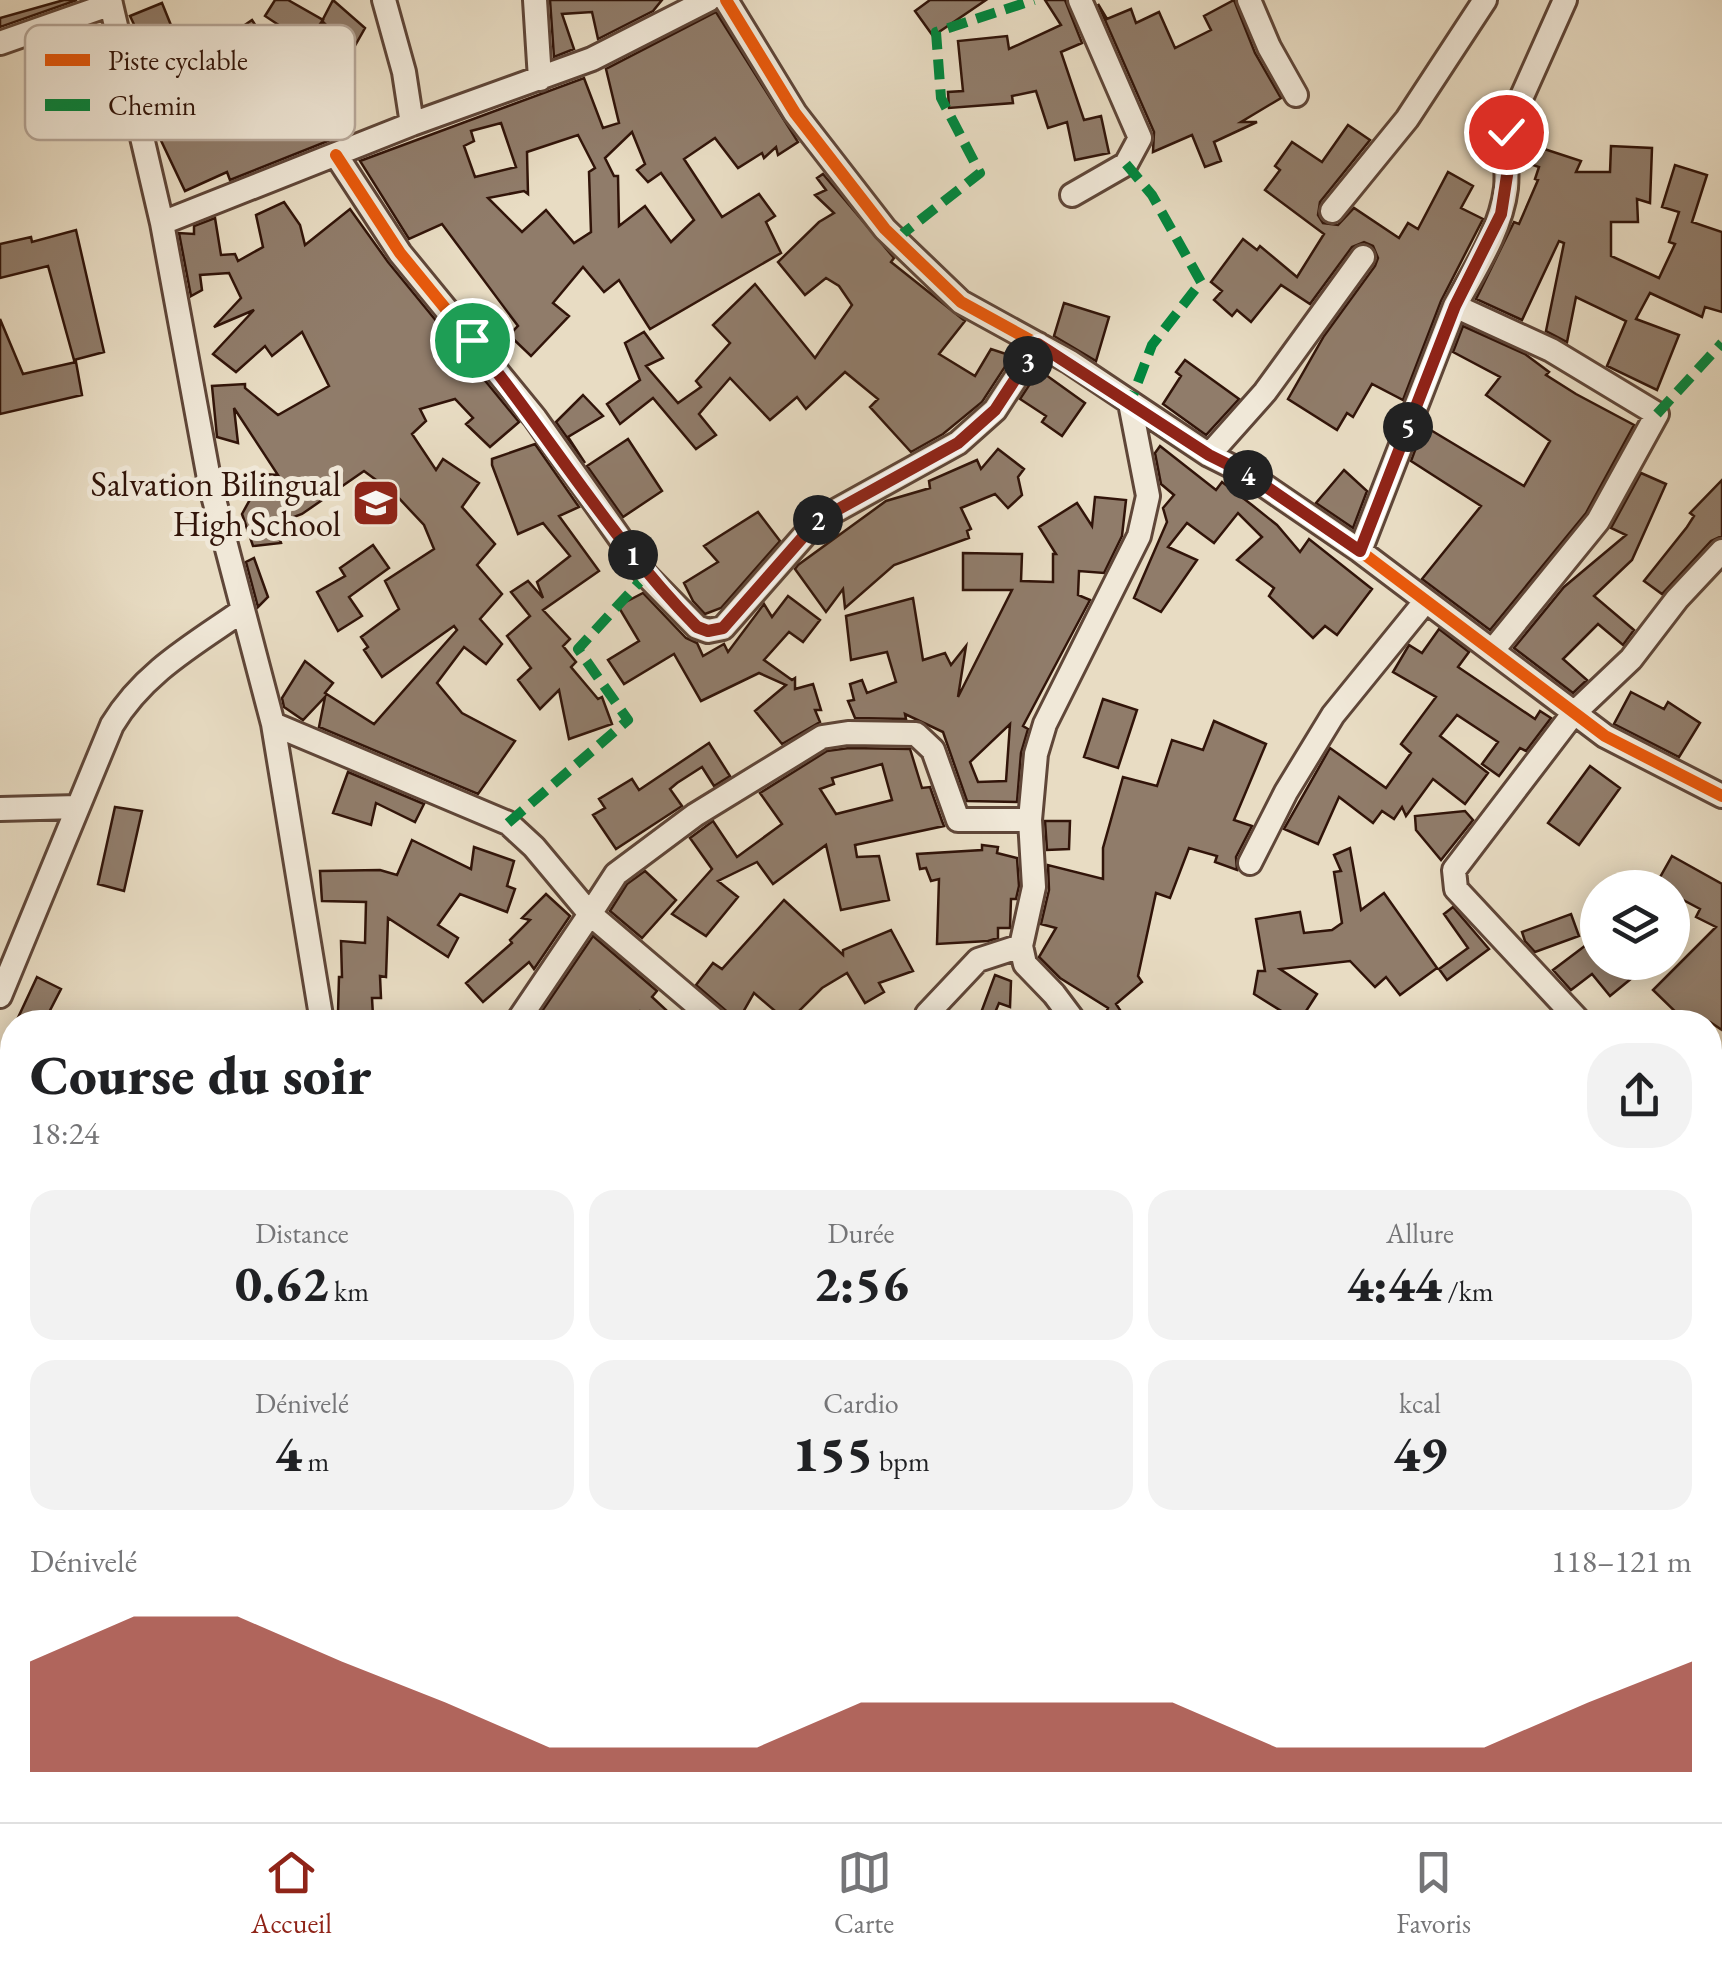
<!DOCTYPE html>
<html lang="fr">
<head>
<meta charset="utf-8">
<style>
  :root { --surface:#fff; --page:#f2f2f2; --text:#202124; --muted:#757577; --line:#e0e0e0; --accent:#8f2418 }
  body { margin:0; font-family:"EB Garamond",serif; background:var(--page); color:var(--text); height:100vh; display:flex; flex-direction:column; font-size:38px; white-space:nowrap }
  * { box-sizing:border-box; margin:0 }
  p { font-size:32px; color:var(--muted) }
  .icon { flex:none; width:55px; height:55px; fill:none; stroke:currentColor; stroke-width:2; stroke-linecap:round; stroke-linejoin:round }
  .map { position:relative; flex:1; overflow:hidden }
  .side { position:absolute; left:0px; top:1010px; width:1722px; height:812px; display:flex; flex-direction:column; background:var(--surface); border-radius:40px 40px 0 0; box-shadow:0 5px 25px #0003 }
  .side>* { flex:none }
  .buttons { position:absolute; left:1580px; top:870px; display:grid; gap:20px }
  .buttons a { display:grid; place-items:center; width:110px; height:110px; border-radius:50%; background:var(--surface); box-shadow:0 5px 25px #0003; font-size:50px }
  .pin { position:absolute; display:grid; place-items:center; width:85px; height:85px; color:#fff; margin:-42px; border:5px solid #fff; border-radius:50%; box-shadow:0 2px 10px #0007 }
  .km { position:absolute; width:50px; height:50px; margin:-25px; border-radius:50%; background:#222; color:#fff; font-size:28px; line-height:50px; text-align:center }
  .round { display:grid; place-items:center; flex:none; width:105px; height:105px; border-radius:40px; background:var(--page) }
  .head { display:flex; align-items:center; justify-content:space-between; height:170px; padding:0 30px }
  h1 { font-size:55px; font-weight:800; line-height:75px }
  .figures { display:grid; grid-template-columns:repeat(3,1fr); gap:15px; height:170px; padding:10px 30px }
  .figures div { display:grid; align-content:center; border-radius:25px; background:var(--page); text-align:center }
  .figures b { font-size:50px; font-weight:800 }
  .figures small { font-size:28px; font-weight:400 }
  .figures p { font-size:28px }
  .chart { height:280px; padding:20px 30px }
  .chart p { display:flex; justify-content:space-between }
  .chart svg { width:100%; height:180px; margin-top:10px; fill:var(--accent); opacity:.7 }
  .menu { display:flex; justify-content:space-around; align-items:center; height:140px; border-top:2px solid var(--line); background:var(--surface); font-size:28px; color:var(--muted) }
  .menu a { display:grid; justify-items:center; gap:5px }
  .menu .selected { color:var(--accent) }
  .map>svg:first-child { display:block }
</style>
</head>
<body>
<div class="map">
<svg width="1722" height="1822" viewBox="0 0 1722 1822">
  <rect width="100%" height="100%" fill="#e8dcc3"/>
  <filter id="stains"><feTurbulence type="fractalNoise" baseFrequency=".002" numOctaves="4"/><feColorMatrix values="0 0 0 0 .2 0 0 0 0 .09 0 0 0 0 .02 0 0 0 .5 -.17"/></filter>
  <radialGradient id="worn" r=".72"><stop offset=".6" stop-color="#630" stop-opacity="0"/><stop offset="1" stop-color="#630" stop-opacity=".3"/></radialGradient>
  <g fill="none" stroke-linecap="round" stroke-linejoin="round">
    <path stroke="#7a6353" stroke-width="5" d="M0 1178 12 1179
      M1710 1557H1722"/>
  </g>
  <path fill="#907c6a" stroke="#311409" stroke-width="2.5" fill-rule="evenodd" d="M64 0H77L0 27V18Z
    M275 0H288L323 20 306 43 265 16Z
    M333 0 365 28 352 51 322 21Z
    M550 0H662L653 11 598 39 592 12 562 14 574 49 554 57Z
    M930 0H986L933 36 915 11Z
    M1045 0H1065L1082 43 1061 52 1084 120 1101 116 1109 153 1075 160 1067 122 1048 128 1036 91 1012 96 1013 103 949 108 948 92 963 91 958 41 1007 36 1009 49 1061 25Z
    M1234 0 1255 53 1281 98 1241 122H1257L1214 142 1221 161 1205 167 1192 135 1153 152 1154 132 1098 4 1107 19 1131 9 1136 23 1159 12 1175 48 1211 30 1204 16Z
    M162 3 181 50 215 35 220 42 252 20 302 97 312 92 321 109 328 105 343 135 230 180 227 172 185 191 156 130 174 120 148 70 154 67 130 16Z
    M716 12 798 142 778 155 776 147 764 158 762 153 738 168 715 138 684 159 722 217 759 194 775 216 766 222 781 253 650 329 619 280 604 292 583 267 553 303 569 316 531 356 509 335 518 326 442 224 409 239 360 161 584 78 603 128 619 123 606 69ZM501 123 516 167 475 177 464 146 474 141 471 131ZM632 132 645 164 637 170 648 182 661 173 694 220 671 242 645 206 619 226 618 176H614L605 158ZM578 135 595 168 589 172 591 232 574 243 546 210 522 232 488 198 524 191 528 194 527 152Z
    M1348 125 1370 140 1320 202 1318 215 1323 223 1338 225 1354 208 1399 238 1408 223 1418 229 1448 172 1473 186 1461 208 1483 219 1441 301 1403 400 1372 384 1353 417 1347 413 1337 430 1288 399 1324 336 1375 266 1378 258 1373 246 1364 242 1352 247 1310 304 1281 285 1251 322 1237 310 1232 316 1214 300 1222 291 1211 282 1243 239 1257 250 1260 246 1297 277 1324 234 1265 190 1280 170 1275 166 1292 142 1322 162Z
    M1520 141 1581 161 1576 172H1610L1611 146 1652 148 1650 203 1637 199 1638 222H1611V256L1659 278 1675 244 1669 242 1679 212 1662 207 1675 165 1707 175 1692 222 1722 232V312L1705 307 1702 317 1650 293 1636 319 1679 335 1657 390 1607 366 1626 321 1576 297 1567 342 1546 331 1564 243 1559 241 1522 320 1476 299 1514 222 1519 224 1538 180 1535 179 1539 167 1521 161Z
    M823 174 894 258 891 262 965 321 939 354 975 376 991 349 1012 356 982 402 943 434 911 452 870 407 878 399 845 372 806 409 797 397 770 420 730 378 699 414 716 435 696 449 653 398 620 424 607 404 640 380 625 343 644 332 663 358 646 366 678 403 701 387 696 381 730 343 713 325 755 284 815 358 852 305 839 286 826 278 805 295 778 262 819 222 834 213 815 195 826 190 817 178Z
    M284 202 300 225 305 245 350 209 388 262 519 422 490 447 466 424 473 418 455 399 420 409 426 421 412 434 436 470 443 459 479 483 462 507 495 544 477 565 502 594 480 619 502 644 486 664 464 647 437 683 462 713 515 741 478 794 319 727 325 697 303 720 284 707 282 698 305 661 333 683 325 693 374 724 457 630 454 626 382 677 364 650 368 647 361 637 399 609 385 581 434 549 424 525 395 494 364 471 302 514 275 524 281 543 253 546 242 514 264 474 278 475 234 408 238 443 217 437 212 386 245 384V388L278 415 329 386 302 332 272 356 265 346 236 372 213 354 254 310 214 327 241 298 229 273 200 275 202 290 191 296 179 233 194 234V226L215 218 221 255 235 254 238 261 263 247 256 215Z
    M76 230 104 352 74 360 48 266 0 278V244L31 237 32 242Z
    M1064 303 1109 317 1096 361 1054 336Z
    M0 319 23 374 76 362 82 395 0 414Z
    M1463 326 1525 354 1549 372 1546 375 1576 394 1634 425 1586 513 1490 630 1422 579 1481 506 1411 461 1424 426 1524 486 1550 441 1486 395 1500 377 1453 352Z
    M1185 360 1239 399 1206 435 1163 404 1181 376 1176 372Z
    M1039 370 1085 403 1062 436 1042 422 1046 416 1020 399Z
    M583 395 603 416 568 437 585 463 556 422Z
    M628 439 662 491 623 517 587 466Z
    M535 444 579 507 559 516 599 571 543 610 570 639 563 646 576 662 571 667 598 699 602 697 612 724 569 739 559 690 540 709 518 680 531 668 507 636 530 616 511 592 528 581 543 598 537 582 570 556 543 523 518 534 492 465V459Z
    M1160 446 1216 490 1222 482 1252 505 1277 525 1300 552 1309 539 1372 589 1337 635 1325 626 1313 638 1269 596 1274 588 1237 560 1262 537 1238 513 1214 543 1187 523 1168 547 1197 560 1161 612 1134 598 1167 522 1163 508 1174 495 1161 484 1155 453Z
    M998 449 1024 469 1018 477 1022 495 1008 508 995 494 961 508 971 529 967 531 969 538 894 565 845 608 843 589 826 612 795 569 798 565 886 501 930 488 929 481 977 460 981 469Z
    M1344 470 1367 491 1353 528 1316 503Z
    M1641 473 1666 484 1632 560 1594 596 1634 630 1623 645 1598 624 1563 659 1587 680 1573 693 1514 648 1564 587 1626 535 1611 528Z
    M1722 480V536L1711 541 1662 594 1644 581 1687 527 1694 516 1690 513Z
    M1095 497 1126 500 1122 536 1104 573 1079 571 1078 595 1090 600 1023 726 1028 729 1021 753 1017 802 967 801 943 732 905 714 906 719 855 718 848 701 854 700 850 684 862 680 867 693 896 682 887 652 851 660 846 616 913 598 923 660 945 653 951 665 966 646 958 697 1012 590H963V553L1022 554 1021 581 1053 582V554H1056L1039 527 1077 503 1092 526ZM1010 724 1006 781 978 782 970 762Z
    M758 512 780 541 721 608 705 614 693 601 684 583 718 562 704 546Z
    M373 545 389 568 349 597 362 616 338 631 317 592 345 576 340 568Z
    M254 558 268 597 258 607 246 562Z
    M643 593 686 638 697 643 703 656 724 644 728 652 764 604 772 617 788 596 820 620 803 642 789 632 764 660 792 680 795 678V689L813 684 821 710H815L820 722 782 744 755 711 786 685 759 673 701 701 674 654 624 684 608 660 639 641 618 606Z
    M1439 629 1469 652 1458 667 1535 719 1540 711 1551 718 1526 751 1520 748 1499 776 1482 764 1498 742 1457 715 1440 736 1488 773 1465 804 1433 779 1406 816 1402 807 1394 819 1382 811 1373 823 1339 797 1318 844 1284 829 1330 748 1386 788 1411 753 1401 744 1436 697 1393 672 1409 645 1422 653Z
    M1631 692 1664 709 1668 702 1700 723 1679 757 1614 724Z
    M1103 699 1137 710 1118 768 1084 757Z
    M1214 721 1266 744 1234 820 1252 826 1236 857 1237 870 1215 862 1217 856 1189 848 1170 898 1156 893 1138 976 1142 982 1116 1004 1128 1022H1115L1105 1015 1108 1008 1060 978 1039 957 1056 928 1041 924 1049 890 1048 865 1103 879V848L1123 777 1157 786 1172 740 1203 750Z
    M709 743 730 776 714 786 702 767 677 783 670 789 682 806 616 849 593 815 605 808 599 799 632 779 639 790Z
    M849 748 910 749 922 788 930 787 942 821 944 826 855 845 857 857 879 856 889 900 841 910 826 845 773 884 757 862 718 881 738 897 706 936 672 914 712 869 690 838 713 821 737 857 782 824 760 793 827 751ZM882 764 892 800 836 814 820 789 834 784 832 778Z
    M1590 766 1620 788 1579 845 1548 823Z
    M348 772 424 804 415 822 376 803 371 825 333 813Z
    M115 807 142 811 124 891 98 884Z
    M1465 811 1473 820 1441 860 1416 830 1415 816Z
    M1045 821H1070L1069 849 1047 850Z
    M412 840 471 869 474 847 514 861 507 886 515 889 507 912 460 894 438 925 458 938 448 957 388 918 386 977 380 976 381 998H372L373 1016 338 1013 339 977H342L341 941 365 943 366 902 322 901 320 871 380 870 397 875Z
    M982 845 998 847 997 853 1017 858 1019 886 1016 899H1011L1010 928H998V938L988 941 937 944 939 879 931 881 926 868 920 869 917 854 982 850Z
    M1350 848 1361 910 1384 893 1437 968 1400 995 1386 977 1375 987 1350 961 1280 969 1317 994 1299 1022 1254 994 1258 971H1265L1256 919 1300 912 1304 933 1332 930 1342 923 1334 872 1341 871 1334 855Z
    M1672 856 1722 884V1030L1710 1022H1686L1653 990 1716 927 1696 917 1700 909 1672 894V888H1654Z
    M645 871 676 900 642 938 610 911 627 884Z
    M546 894 570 916 534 969 529 962 483 1002 466 983 512 943 510 940 530 920 522 918Z
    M784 900 843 955V950L891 930 913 971 879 983 884 992 865 1003 847 973 822 988 788 1022 754 993 738 1021 696 985 713 963 722 969Z
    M1453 907 1489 949 1447 980 1439 969 1468 948 1444 914Z
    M1571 914 1579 936 1535 952 1525 941 1522 932Z
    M593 936 657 991 652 997 666 1010 658 1022 640 1011 630 1022H547L538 1017Z
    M1598 936V962H1628L1638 973 1610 996 1592 974 1571 990 1553 970Z
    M995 975 1011 981 1010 1007 999 1003 994 1015 982 1010Z
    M37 977 61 989 44 1022H16Z"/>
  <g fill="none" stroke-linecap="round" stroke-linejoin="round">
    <g stroke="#5f4638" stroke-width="28">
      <path id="minor" d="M110 0 162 223 210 484 273 724 322 1022
        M384 0 404 72 412 124
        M535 0 540 79
        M726 0 795 113 885 229 961 302 1070 362 1209 455 1249 475 1360 551 1605 736 1722 796
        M1249 0 1269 47 1296 95
        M0 43 111 4
        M336 155 400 253 535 418 646 575 697 627 708 631 723 628 817 521 958 443 995 410 1038 344
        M1072 195 1126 164 1140 138 1080 0
        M1332 211 1407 119 1485 0
        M162 223 412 124 592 59 708 0
        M1209 455 1265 392 1363 257
        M1360 551 1455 306
        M1493 650 1598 521 1657 414 1551 350 1455 306C1475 269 1501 230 1506 188 1508 169 1504 151 1506 132L1565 0
        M273 724 508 823 534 847 590 914 517 1022
        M0 809 78 807
        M1250 863 1286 792 1333 715 1424 603
        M0 996 112 725C143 673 193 645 242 611
        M717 1022 590 914 616 874 695 815 822 737 848 733 916 734 933 750 958 820H1030
        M926 1022 927 1014 978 960 1021 946
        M1075 1022 1054 994 1025 964 1021 946 1034 887 1030 820 1036 754 1045 724 1139 536 1148 496 1130 403
        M1580 1022 1456 889 1454 870 1573 714 1631 659 1677 599 1722 551
        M1710 1147 1722 1156
        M0 1262H12
        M1710 1378 1722 1385
        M0 1438H4
        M1710 1643 1722 1631
        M561 1810 584 1822
        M1118 1810 1120 1822
        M1504 1810 1522 1822
        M0 1818 12 1810"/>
    </g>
    <use href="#minor" stroke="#f0e8d8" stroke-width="22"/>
    <path stroke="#00873e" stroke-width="10" stroke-dasharray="20 10" stroke-linecap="butt" d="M1126 164 1152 195 1201 282 1152 345 1130 403
      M896 239 980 173 941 98 936 32 1034 0
      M1657 414 1722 343
      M508 823 628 720 578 649 646 575"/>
    <g stroke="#f0e8d8" stroke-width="19">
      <path id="cycleway" d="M726 0 795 113 885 229 961 302 1070 362 1209 455 1249 475 1360 551 1605 736 1722 796
        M336 155 400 253 535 418 646 575 697 627 708 631 723 628 817 521 958 443 995 410 1038 344"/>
    </g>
    <use href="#cycleway" stroke="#e8590c" stroke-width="12"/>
  </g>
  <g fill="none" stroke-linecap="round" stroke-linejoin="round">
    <g stroke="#fff" stroke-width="20">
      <path id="route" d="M472 340C549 435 612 541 697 627L708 631 723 628 817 521 958 443 995 410 1038 344 1209 455 1249 475 1360 551 1455 306 1501 214 1508 169 1504 154 1506 132"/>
    </g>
    <use href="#route" stroke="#8f2418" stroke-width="12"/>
  </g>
  <defs>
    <g id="school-square" transform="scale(2.5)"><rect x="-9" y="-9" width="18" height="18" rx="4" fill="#8f2418" stroke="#f0e8d8"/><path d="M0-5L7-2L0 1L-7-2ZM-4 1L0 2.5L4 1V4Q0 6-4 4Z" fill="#fff"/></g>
  </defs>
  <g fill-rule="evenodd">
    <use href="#school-square" x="376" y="503"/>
  </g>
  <g text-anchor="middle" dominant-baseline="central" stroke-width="10" stroke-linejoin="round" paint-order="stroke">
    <g font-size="35" fill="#311409" stroke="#f0e8d8" text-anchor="end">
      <text x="341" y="483">Salvation Bilingual<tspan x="341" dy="40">High School</tspan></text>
    </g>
  </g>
  <rect x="25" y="25" width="330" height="115" rx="15" fill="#f0e8d8" stroke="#b7a89a" stroke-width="2.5"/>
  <rect x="45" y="54" width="45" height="12" fill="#e8590c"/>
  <rect x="45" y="99" width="45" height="12" fill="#00873e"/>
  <g font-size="28" fill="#311409">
    <text x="108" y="70">Piste cyclable</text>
    <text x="108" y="115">Chemin</text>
  </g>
  <rect width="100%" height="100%" filter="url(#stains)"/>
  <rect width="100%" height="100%" fill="url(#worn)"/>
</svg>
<div class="buttons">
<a><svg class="icon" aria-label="layers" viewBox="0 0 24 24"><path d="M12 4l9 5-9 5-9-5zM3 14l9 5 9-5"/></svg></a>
</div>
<div class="pin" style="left:472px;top:340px;background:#1e9e55"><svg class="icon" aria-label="arrive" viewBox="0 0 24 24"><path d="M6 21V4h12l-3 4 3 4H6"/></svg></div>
<div class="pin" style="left:1506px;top:132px;background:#d93025"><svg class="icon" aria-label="check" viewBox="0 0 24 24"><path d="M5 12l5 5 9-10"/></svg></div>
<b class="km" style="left:633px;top:555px">1</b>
<b class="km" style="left:818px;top:520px">2</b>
<b class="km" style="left:1028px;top:361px">3</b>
<b class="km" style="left:1248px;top:475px">4</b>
<b class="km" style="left:1408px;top:427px">5</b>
<section class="side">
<div class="head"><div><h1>Course du soir</h1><p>18:24</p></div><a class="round"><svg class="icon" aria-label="share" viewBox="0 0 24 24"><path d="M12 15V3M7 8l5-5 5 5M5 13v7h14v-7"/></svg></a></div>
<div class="figures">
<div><p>Distance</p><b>0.62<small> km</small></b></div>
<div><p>Durée</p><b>2:56</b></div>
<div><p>Allure</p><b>4:44<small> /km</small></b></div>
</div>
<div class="figures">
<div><p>Dénivelé</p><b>4<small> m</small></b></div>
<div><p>Cardio</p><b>155<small> bpm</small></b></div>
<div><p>kcal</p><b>49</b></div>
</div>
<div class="chart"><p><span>Dénivelé</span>118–121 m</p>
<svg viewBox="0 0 160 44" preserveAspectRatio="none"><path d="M0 44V17L10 6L20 6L30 17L40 27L50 38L60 38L70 38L80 27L90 27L100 27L110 27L120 38L130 38L140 38L150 27L160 17V44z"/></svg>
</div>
</section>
</div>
<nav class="menu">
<a class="selected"><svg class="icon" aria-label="home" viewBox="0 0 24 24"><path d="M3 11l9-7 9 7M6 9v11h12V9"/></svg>Accueil</a>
<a><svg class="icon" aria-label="map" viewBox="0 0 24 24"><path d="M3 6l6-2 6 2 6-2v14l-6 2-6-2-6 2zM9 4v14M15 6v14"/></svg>Carte</a>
<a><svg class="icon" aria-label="saved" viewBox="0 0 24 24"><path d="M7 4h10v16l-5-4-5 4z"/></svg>Favoris</a>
</nav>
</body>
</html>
